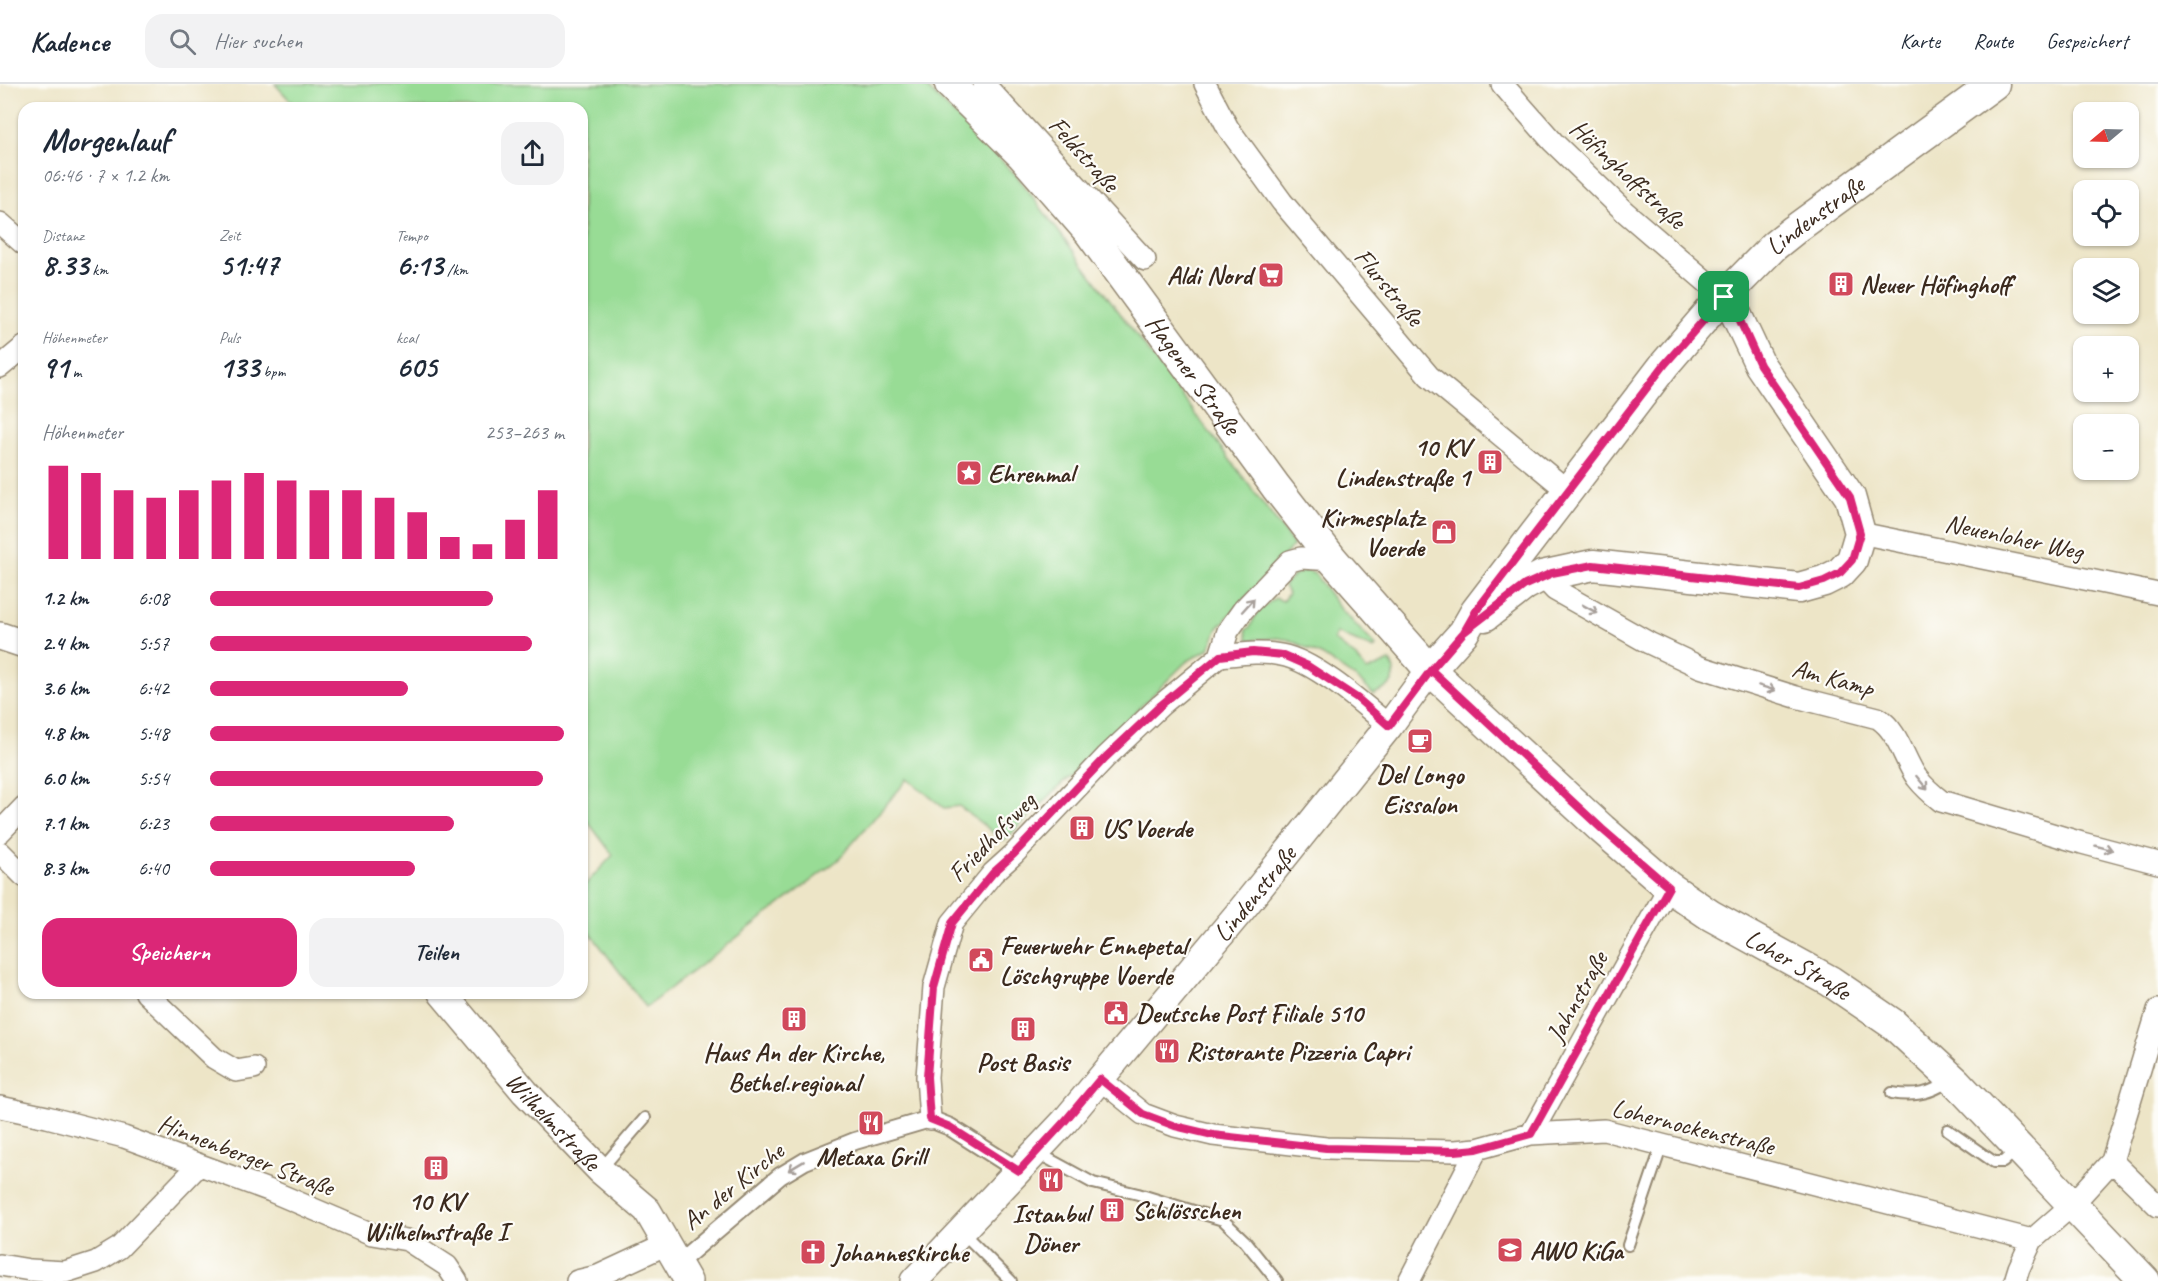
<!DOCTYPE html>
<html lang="de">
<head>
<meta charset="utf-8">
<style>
  :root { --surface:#fff; --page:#f2f2f3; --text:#1f2937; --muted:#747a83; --line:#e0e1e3; --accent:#db2777 }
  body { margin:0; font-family:Caveat,sans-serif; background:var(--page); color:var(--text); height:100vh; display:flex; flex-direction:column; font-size:22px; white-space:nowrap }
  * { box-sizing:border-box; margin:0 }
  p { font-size:20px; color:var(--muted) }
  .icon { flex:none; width:33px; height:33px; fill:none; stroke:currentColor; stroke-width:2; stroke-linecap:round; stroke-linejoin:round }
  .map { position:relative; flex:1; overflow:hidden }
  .drawer { position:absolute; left:18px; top:18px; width:570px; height:897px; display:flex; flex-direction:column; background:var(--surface); border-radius:18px; box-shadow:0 2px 4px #0004 }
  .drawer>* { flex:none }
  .needle { width:39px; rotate:251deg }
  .fabs { position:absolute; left:2073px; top:18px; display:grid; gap:12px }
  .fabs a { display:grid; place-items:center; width:66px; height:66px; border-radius:12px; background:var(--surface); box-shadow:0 2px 4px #0004; font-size:30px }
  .pin { position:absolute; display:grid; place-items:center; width:51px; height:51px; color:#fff; margin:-26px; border-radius:12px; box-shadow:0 3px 9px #0006 }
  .round { display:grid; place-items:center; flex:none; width:63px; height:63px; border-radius:18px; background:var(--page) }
  .head { display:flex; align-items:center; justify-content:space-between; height:102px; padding:0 24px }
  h1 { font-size:33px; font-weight:700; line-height:45px }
  .metrics { display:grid; grid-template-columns:repeat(3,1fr); gap:9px; height:102px; padding:6px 24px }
  .metrics div { display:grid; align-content:center }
  .metrics b { font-size:30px; font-weight:700 }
  .metrics small { font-size:16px; font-weight:400 }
  .metrics p { font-size:16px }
  .chart { height:168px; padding:12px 24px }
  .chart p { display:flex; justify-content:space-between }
  .chart svg { width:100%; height:108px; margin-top:6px; stroke:var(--accent); stroke-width:6 }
  .primary-button { display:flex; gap:12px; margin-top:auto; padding:12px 24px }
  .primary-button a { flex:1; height:69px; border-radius:18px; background:var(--accent); color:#fff; font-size:24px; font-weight:700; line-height:69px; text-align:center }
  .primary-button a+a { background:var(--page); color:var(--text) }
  ul { padding:0 24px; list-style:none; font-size:20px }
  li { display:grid; grid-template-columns:96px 72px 1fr; align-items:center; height:45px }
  li i { height:15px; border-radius:8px; background:var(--accent) }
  header { display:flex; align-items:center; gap:36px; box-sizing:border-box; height:84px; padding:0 30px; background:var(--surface); border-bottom:2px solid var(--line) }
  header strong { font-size:28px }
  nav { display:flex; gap:33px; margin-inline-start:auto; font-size:21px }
  .search { width:420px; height:54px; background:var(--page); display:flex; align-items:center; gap:15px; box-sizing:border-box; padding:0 21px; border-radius:18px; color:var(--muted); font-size:22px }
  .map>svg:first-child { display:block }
</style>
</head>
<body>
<header>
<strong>Kadence</strong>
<div class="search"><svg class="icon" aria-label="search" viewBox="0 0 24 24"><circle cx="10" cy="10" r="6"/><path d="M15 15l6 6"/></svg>Hier suchen</div>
<nav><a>Karte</a><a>Route</a><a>Gespeichert</a></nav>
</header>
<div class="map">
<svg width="2158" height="1197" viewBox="0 0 2158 1197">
  <rect width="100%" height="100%" fill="#fdfcf7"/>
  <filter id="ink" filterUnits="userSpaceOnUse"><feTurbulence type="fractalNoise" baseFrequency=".0167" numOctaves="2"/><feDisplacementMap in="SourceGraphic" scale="12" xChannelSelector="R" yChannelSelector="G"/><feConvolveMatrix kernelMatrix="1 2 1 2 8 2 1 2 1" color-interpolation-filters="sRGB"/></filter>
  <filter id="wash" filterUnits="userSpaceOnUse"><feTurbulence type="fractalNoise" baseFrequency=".008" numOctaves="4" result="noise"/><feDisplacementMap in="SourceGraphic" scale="24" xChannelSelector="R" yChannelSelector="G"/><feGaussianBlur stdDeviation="1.35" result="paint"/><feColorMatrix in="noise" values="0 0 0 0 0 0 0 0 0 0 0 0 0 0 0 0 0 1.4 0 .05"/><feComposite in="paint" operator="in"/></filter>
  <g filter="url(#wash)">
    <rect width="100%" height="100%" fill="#ede5c7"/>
    <path fill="#98dc95" stroke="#6a835a" stroke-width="1.5" d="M275 0H923L1017 92 1294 461 1218 544 1209 565 1186 578 1004 757 959 722 944 724 908 695 838 776 646 923 582 838V804L613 771 582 730V24H297Z
      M1308 487 1315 490 1337 521 1376 562 1374 565 1337 549 1334 556 1356 573 1367 587 1390 577C1401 595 1389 605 1373 610L1360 597 1323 572 1290 556 1278 554 1248 556 1246 546 1250 543 1258 527 1275 514 1283 517 1288 509 1284 502C1291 492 1297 488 1308 487Z"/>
  </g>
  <g filter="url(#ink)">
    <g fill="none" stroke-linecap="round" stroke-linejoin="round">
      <g stroke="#948872" stroke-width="14">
        <path id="service" d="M1892 1009C1914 1013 1932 1010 1949 996
          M1948 1046 1994 1078H2003L2016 1066
          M1036 1068 1093 1099 1138 1110 1223 1136 1244 1156 1277 1197
          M600 1086 645 1034
          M961 1147 1011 1197
          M1628 1161 1662 1061"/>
      </g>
      <g stroke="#948872" stroke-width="20">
        <path id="pedestrian" d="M678 1179 780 1092 805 1077 855 1057 930 1035 950 1043 1019 1087"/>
      </g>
      <g stroke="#948872" stroke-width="24">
        <path id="minor" d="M984 0 1145 176
          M1205 0 1228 44 1282 118 1429 292 1568 407
          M1502 0 1553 58 1625 128 1724 213
          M0 139 24 160
          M0 283 24 263
          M1860 449 2158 510
          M1542 492 1555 506 1649 559 1700 583 1796 613 1878 634C1899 648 1903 674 1917 694 1924 703 1932 710 1941 717L2082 759 2158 779
          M1220 572C1241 570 1260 567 1281 571 1315 577 1363 620 1389 642
          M0 748 24 723
          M0 768 24 792
          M146 909 214 974 236 987 254 984
          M1100 995 1143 1030 1175 1042 1213 1051 1326 1064 1455 1067 1477 1065 1531 1050 1604 1046 2032 1156
          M0 1023 47 1033 124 1053 271 1107 372 1150 407 1156 447 1182 457 1197
          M930 1035 927 993 934 903 952 839 993 789 1014 770 1106 673 1161 621 1220 572 1228 547 1243 526 1290 477 1301 474 1333 476
          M1531 1050 1669 803
          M2112 1077 2158 1122
          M0 1181 30 1186 65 1188 96 1178 119 1164 199 1081
          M577 1197 598 1192 667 1160
          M1409 1197 1477 1065
          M2015 1197 2019 1184 2032 1156 2072 1121 2112 1077 2158 926"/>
      </g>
      <g stroke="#948872" stroke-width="30">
        <g id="tertiary">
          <path d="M0 552 24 560"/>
          <path id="s1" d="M442 909 525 1008 600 1086 647 1126 688 1197"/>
          <path id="s2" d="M914 1197 1065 1037 1243 824 1389 642 1430 586"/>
        </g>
      </g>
      <g stroke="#948872" stroke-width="33">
        <g id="secondary">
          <path id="s3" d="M950 0 1021 70 1090 149 1276 403 1333 476 1430 586 1602 745 1669 803 1710 831 1830 897 1893 940 1957 999 2145 1197"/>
          <path d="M1485 532 1525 501 1542 492 1593 481 1799 504 1824 497 1840 489 1852 476 1860 449 1850 413 1760 281 1736 230 1724 213"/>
          <path id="s4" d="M1430 586 1464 548 1476 527 1665 280 1714 223 1774 162 1794 146 1994 0"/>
        </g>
      </g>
      <use href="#service" stroke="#fff" stroke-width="10"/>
      <use href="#pedestrian" stroke="#fff" stroke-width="16"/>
      <use href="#minor" stroke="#fff" stroke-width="21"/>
      <use href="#tertiary" stroke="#fff" stroke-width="27"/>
      <use href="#secondary" stroke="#fff" stroke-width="30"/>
    </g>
    <defs><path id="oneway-shaft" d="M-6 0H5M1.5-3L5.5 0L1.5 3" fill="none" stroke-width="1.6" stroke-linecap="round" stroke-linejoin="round" transform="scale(1.5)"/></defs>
    <g stroke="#a79f9a">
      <use href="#oneway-shaft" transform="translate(1248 521) rotate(-48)"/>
      <use href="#oneway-shaft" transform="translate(1590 525) rotate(29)"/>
      <use href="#oneway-shaft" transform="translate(1767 604) rotate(17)"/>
      <use href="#oneway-shaft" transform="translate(1922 699) rotate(51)"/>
      <use href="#oneway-shaft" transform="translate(2104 764) rotate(15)"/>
      <use href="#oneway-shaft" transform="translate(796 1082) rotate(149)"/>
    </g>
  </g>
  <g fill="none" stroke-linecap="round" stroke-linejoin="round" filter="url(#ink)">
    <g stroke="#fff" stroke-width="12">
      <path id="route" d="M1724 213 1665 280 1476 527 1464 548 1431 586 1389 642 1357 614 1308 582 1283 571 1253 568 1220 572 1161 621 1106 673 1014 770 993 789 952 839 934 903 927 993 930 1035 950 1043 1019 1087 1065 1037 1100 995 1143 1030 1175 1042 1213 1051 1326 1064 1455 1067 1477 1065 1531 1050 1669 803 1602 745 1431 586 1464 548 1525 501 1552 489 1593 481 1799 504 1824 497 1840 489 1852 476 1860 449 1850 413 1760 281 1737 230 1724 213"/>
    </g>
    <use href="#route" stroke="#db2777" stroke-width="8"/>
  </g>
  <defs>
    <g id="supermarket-square" transform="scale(1.35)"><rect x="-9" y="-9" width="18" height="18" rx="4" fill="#d1495b" stroke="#fdfcf7"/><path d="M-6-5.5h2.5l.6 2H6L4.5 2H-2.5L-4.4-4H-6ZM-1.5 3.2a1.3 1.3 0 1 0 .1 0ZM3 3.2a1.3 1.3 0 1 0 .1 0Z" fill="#fff"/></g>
    <g id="building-square" transform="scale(1.35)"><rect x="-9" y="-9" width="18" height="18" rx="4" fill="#d1495b" stroke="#fdfcf7"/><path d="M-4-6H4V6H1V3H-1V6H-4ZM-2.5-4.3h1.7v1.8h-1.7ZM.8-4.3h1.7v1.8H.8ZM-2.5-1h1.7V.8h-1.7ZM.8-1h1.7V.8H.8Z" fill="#fff"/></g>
    <g id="sight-square" transform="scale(1.35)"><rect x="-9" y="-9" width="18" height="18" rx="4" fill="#d1495b" stroke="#fdfcf7"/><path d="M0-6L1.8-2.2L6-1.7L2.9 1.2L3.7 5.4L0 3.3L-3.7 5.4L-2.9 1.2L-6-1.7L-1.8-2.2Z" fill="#fff"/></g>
    <g id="shop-square" transform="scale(1.35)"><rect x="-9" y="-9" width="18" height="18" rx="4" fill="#d1495b" stroke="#fdfcf7"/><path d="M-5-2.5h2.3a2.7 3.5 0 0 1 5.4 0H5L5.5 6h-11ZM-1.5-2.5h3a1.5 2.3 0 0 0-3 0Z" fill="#fff"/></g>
    <g id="cafe-square" transform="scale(1.35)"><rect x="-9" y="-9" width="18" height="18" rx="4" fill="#d1495b" stroke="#fdfcf7"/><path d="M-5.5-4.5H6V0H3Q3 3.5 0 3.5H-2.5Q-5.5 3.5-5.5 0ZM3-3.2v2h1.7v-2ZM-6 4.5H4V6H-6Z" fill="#fff"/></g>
    <g id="civic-square" transform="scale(1.35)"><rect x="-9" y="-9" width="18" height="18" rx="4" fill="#d1495b" stroke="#fdfcf7"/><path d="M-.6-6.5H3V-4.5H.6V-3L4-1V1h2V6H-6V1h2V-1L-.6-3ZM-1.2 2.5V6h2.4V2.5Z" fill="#fff"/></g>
    <g id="restaurant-square" transform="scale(1.35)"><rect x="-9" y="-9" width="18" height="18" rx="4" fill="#d1495b" stroke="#fdfcf7"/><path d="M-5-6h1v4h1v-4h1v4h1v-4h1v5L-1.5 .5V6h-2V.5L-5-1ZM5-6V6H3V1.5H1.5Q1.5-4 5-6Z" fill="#fff"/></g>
    <g id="school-square" transform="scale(1.35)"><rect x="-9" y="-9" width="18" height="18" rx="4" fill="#d1495b" stroke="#fdfcf7"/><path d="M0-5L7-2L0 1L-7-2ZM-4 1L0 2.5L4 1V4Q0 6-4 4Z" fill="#fff"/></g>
    <g id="church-square" transform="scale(1.35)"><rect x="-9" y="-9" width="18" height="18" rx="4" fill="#d1495b" stroke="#fdfcf7"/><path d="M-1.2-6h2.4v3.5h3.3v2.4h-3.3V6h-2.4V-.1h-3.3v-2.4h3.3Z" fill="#fff"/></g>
  </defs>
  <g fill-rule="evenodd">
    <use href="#supermarket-square" x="1271" y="191"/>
    <use href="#building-square" x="1841" y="200"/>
    <use href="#building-square" x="1490" y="378"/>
    <use href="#sight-square" x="969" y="389"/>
    <use href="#shop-square" x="1444" y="448"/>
    <use href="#cafe-square" x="1420" y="657"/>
    <use href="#building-square" x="1082" y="744"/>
    <use href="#civic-square" x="981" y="876"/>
    <use href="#civic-square" x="1116" y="929"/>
    <use href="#building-square" x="794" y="935"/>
    <use href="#building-square" x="1023" y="945"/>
    <use href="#restaurant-square" x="1167" y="967"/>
    <use href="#restaurant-square" x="871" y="1039"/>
    <use href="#building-square" x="436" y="1084"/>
    <use href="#restaurant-square" x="1051" y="1096"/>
    <use href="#building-square" x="1112" y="1126"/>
    <use href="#school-square" x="1510" y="1166"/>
    <use href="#church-square" x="813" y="1168"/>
  </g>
  <g text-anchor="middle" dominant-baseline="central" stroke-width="4.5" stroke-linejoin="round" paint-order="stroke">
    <g font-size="26" fill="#3b2a1e" stroke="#fdfcf7">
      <text transform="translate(1084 70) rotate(48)">Feldstraße</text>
      <text transform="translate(1628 90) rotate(43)">Höfinghoffstraße</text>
      <text stroke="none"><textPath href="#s4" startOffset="598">Lindenstraße</textPath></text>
      <text transform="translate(1389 203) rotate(50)">Flurstraße</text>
      <text stroke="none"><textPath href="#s3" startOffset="380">Hagener Straße</textPath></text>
      <text transform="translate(2014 453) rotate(12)">Neuenloher Weg</text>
      <text transform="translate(1833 594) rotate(15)">Am Kamp</text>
      <text transform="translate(992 753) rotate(-46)">Friedhofsweg</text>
      <text stroke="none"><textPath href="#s2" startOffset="516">Lindenstraße</textPath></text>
      <text stroke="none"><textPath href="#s3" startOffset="1232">Loher Straße</textPath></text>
      <text transform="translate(1577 913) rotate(-61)">Jahnstraße</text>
      <text stroke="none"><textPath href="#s1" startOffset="170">Wilhelmstraße</textPath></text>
      <text transform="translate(1693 1043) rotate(14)">Lohernockenstraße</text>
      <text transform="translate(246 1071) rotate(21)">Hinnenberger Straße</text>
      <text transform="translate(733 1102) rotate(-39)">An der Kirche</text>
    </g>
    <g font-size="26" font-weight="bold" fill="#3b2a1e" stroke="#fdfcf7" text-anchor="start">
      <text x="1252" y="191" text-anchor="end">Aldi Nord</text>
      <text x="1860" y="200">Neuer Höfinghoff</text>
      <text x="1470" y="363" text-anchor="end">10 KV<tspan x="1470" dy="30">Lindenstraße 1</tspan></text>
      <text x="988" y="389">Ehrenmal</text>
      <text x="1424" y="433" text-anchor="end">Kirmesplatz<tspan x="1424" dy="30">Voerde</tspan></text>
      <text x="1420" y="690" text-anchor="middle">Del Longo<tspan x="1420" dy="30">Eissalon</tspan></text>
      <text x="1102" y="744">US Voerde</text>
      <text x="1000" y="861">Feuerwehr Ennepetal<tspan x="1000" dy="30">Löschgruppe Voerde</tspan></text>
      <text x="1136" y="929">Deutsche Post Filiale 510</text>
      <text x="1186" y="967">Ristorante Pizzeria Capri</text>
      <text x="794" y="968" text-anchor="middle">Haus An der Kirche,<tspan x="794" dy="30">Bethel.regional</tspan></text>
      <text x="1023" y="978" text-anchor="middle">Post Basis</text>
      <text x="871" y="1072" text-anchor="middle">Metaxa Grill</text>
      <text x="436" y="1117" text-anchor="middle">10 KV<tspan x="436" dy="30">Wilhelmstraße I</tspan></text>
      <text x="1132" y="1126">Schlösschen</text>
      <text x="1051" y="1129" text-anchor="middle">Istanbul<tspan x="1051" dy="30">Döner</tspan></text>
      <text x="1530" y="1166">AWO KiGa</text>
      <text x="832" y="1168">Johanneskirche</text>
    </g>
  </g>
</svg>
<div class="fabs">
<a><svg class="needle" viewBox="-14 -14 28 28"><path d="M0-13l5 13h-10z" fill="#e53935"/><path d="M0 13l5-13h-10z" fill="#747a83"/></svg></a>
<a><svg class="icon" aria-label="locate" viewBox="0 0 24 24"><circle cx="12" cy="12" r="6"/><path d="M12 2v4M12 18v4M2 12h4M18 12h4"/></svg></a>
<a><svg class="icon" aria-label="layers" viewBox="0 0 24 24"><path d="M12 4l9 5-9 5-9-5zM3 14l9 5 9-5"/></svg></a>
<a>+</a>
<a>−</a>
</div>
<div class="pin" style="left:1724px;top:213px;background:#1e9e55"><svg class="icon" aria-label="arrive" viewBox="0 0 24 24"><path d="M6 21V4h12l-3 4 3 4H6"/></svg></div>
<section class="drawer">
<div class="head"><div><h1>Morgenlauf</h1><p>06:46 · 7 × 1.2 km</p></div><a class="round"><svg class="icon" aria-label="share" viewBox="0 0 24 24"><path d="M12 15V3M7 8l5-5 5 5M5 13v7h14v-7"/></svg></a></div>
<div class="metrics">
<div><p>Distanz</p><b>8.33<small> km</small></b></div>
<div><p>Zeit</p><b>51:47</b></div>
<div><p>Tempo</p><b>6:13<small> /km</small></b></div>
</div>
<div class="metrics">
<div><p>Höhenmeter</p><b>91<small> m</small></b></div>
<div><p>Puls</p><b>133<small> bpm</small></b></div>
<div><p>kcal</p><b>605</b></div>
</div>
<div class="chart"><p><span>Höhenmeter</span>253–263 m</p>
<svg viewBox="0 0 160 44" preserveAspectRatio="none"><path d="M5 44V6M15 44V9M25 44V16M35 44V19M45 44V16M55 44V12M65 44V9M75 44V12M85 44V16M95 44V16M105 44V19M115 44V25M125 44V35M135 44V38M145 44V28M155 44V16"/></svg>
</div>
<ul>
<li><b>1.2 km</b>6:08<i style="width:80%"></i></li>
<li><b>2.4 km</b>5:57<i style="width:91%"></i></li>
<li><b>3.6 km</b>6:42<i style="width:56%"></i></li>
<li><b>4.8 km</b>5:48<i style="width:100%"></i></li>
<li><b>6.0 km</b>5:54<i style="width:94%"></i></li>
<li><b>7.1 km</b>6:23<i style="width:69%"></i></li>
<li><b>8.3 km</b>6:40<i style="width:58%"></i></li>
</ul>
<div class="primary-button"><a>Speichern</a><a>Teilen</a></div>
</section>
</div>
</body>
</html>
